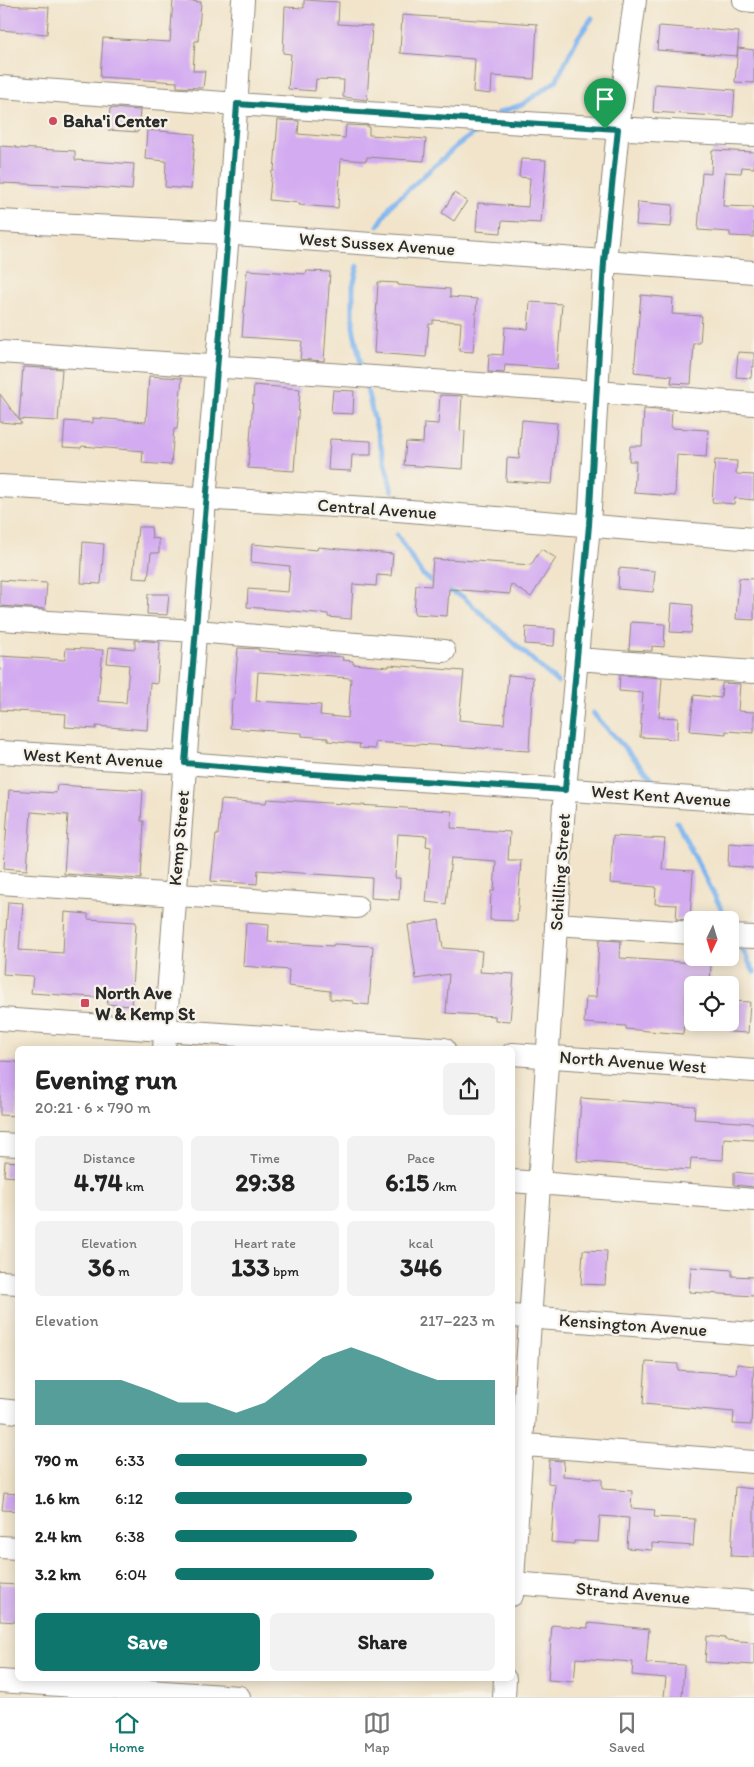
<!DOCTYPE html>
<html lang="en">
<head>
<meta charset="utf-8">
<style>
  :root { --surface:#fff; --page:#f2f2f2; --text:#222; --muted:#767676; --line:#e0e0e0; --accent:#0f766e }
  body { margin:0; font-family:Itim,sans-serif; background:var(--page); color:var(--text); height:100vh; display:flex; flex-direction:column; font-size:19px; white-space:nowrap }
  * { box-sizing:border-box; margin:0 }
  p { font-size:16px; color:var(--muted) }
  .icon { flex:none; width:28px; height:28px; fill:none; stroke:currentColor; stroke-width:2; stroke-linecap:round; stroke-linejoin:round }
  .map { position:relative; flex:1; overflow:hidden }
  .sheet { position:absolute; left:15px; top:1046px; width:500px; height:635px; display:flex; flex-direction:column; background:var(--surface); border-radius:8px; box-shadow:0 2px 12px #0003 }
  .sheet>* { flex:none }
  .needle { width:32px; rotate:184deg }
  .tools { position:absolute; left:684px; top:911px; display:grid; gap:10px }
  .tools a { display:grid; place-items:center; width:55px; height:55px; border-radius:8px; background:var(--surface); box-shadow:0 2px 12px #0003; font-size:25px }
  .pin { position:absolute; display:grid; place-items:center; width:42px; height:42px; color:#fff; margin:-51px -21px; border-radius:50% 50% 50% 0; rotate:-45deg; box-shadow:0 0 5px #0007 }
  .pin .icon { rotate:45deg }
  .round { display:grid; place-items:center; flex:none; width:52px; height:52px; border-radius:8px; background:var(--page) }
  .headline { display:flex; align-items:center; justify-content:space-between; height:85px; padding:0 20px }
  h1 { font-size:28px; font-weight:800; line-height:38px }
  .stats { display:grid; grid-template-columns:repeat(3,1fr); gap:8px; height:85px; padding:5px 20px }
  .stats div { display:grid; align-content:center; border-radius:8px; background:var(--page); text-align:center }
  .stats b { font-size:25px; font-weight:800 }
  .stats small { font-size:14px; font-weight:400 }
  .stats p { font-size:14px }
  .chart { height:140px; padding:10px 20px }
  .chart p { display:flex; justify-content:space-between }
  .chart svg { width:100%; height:90px; margin-top:5px; fill:var(--accent); opacity:.7 }
  .action { display:flex; gap:10px; margin-top:auto; padding:10px 20px }
  .action a { flex:1; height:58px; border-radius:8px; background:var(--accent); color:#fff; font-size:20px; font-weight:800; line-height:58px; text-align:center }
  .action a+a { background:var(--page); color:var(--text) }
  ul { padding:0 20px; list-style:none; font-size:16px }
  li { display:grid; grid-template-columns:80px 60px 1fr; align-items:center; height:38px }
  li i { height:12px; border-radius:6px; background:var(--accent) }
  .tab-bar { display:flex; justify-content:space-around; align-items:center; height:70px; border-top:1px solid var(--line); background:var(--surface); font-size:14px; color:var(--muted) }
  .tab-bar a { display:grid; justify-items:center; gap:2px }
  .tab-bar .on { color:var(--accent) }
  .map>svg:first-child { display:block }
</style>
</head>
<body>
<div class="map">
<svg width="754" height="1697" viewBox="0 0 754 1697">
  <rect width="100%" height="100%" fill="#f7f3e8"/>
  <filter id="ink" filterUnits="userSpaceOnUse"><feTurbulence type="fractalNoise" baseFrequency=".02" numOctaves="2"/><feDisplacementMap in="SourceGraphic" scale="10" xChannelSelector="R" yChannelSelector="G"/><feConvolveMatrix kernelMatrix="1 2 1 2 8 2 1 2 1" color-interpolation-filters="sRGB"/></filter>
  <filter id="wash" filterUnits="userSpaceOnUse"><feTurbulence type="fractalNoise" baseFrequency=".0096" numOctaves="4" result="noise"/><feDisplacementMap in="SourceGraphic" scale="20" xChannelSelector="R" yChannelSelector="G"/><feGaussianBlur stdDeviation="1.12" result="paint"/><feColorMatrix in="noise" values="0 0 0 0 0 0 0 0 0 0 0 0 0 0 0 0 0 1.4 0 .05"/><feComposite in="paint" operator="in"/></filter>
  <g filter="url(#wash)">
    <rect width="100%" height="100%" fill="#f1e4ca"/>
    <g fill="none" stroke-linecap="round" stroke-linejoin="round">
      <path stroke="#80b6ef" stroke-width="5" d="M498 113 523 104 556 81 577 39 592 18
        M378 226 392 204 459 144 476 132
        M358 266 353 286V326L362 369
        M367 390 392 491
        M397 535 422 574 436 585
        M444 589 462 596 557 682
        M593 713 653 779
        M677 822 727 920
        M740 945 754 972"/>
    </g>
    <g id="blocks">
      <path fill="#d3abf1" fill-rule="evenodd" d="M173 0 201 2 198 41H195L193 71H205L203 88 177 87V82L100 77 103 38 170 42Z
        M304 0 339 2 338 24 372 26 367 100 343 97 344 80 316 79 315 91 288 89 291 54 283 53 285 7 304 8Z
        M0 5 49 7 47 34 0 30Z
        M402 15 537 24 534 79 492 76 491 94 473 92 475 59 400 53Z
        M659 26 739 32 737 56 657 50Z
        M738 48 754 50V83L735 82Z
        M655 84 735 90 733 117 653 112Z
        M110 108 140 110 138 132 108 130Z
        M278 120 299 121 298 134 345 138 346 125 369 126V135L426 139 424 161 367 157 366 161 341 159 338 208 299 205 300 203 269 200 272 171H274Z
        M147 130 195 134 191 189 165 187 166 161 145 159Z
        M0 146 16 147V148L75 151V160L134 164 132 190 80 186 0 183Z
        M712 150 754 152V168L742 167 741 173 725 172 723 206 754 207V237L730 236V232L698 230 702 173 711 174Z
        M521 159 546 160 541 223 502 221 501 233 476 231 478 203 528 207 530 178 519 177Z
        M454 193 467 201 454 221 442 213Z
        M638 202 673 205 671 227 636 225Z
        M247 270 306 274 307 271 330 272 324 361 300 359 302 341 242 337Z
        M378 282 398 283V285L450 289V297L477 299 473 352 459 351 461 322 433 320V324H429L426 357 374 353Z
        M641 295 673 298 672 314 702 316 700 343H694L691 384 671 383 672 376 634 372Z
        M530 302 562 304 557 369 505 365 504 373 488 372 489 354 503 355 505 327 528 329Z
        M738 352 754 353V367H752L751 378 736 377Z
        M23 367 62 369 58 421 19 419Z
        M149 376 182 378 177 429H174L171 465 142 463 143 451 82 446 81 448 63 447 65 421 93 423V418L146 422Z
        M254 385 300 389 294 471 248 468Z
        M333 390 354 391 353 414 331 413Z
        M0 394 22 424 0 422Z
        M440 395 462 396 460 430 465 431 463 469 404 465 406 442 423 443 424 423 438 424Z
        M644 409 672 411 671 428 708 430 706 457 677 455 675 496 634 493 636 461H629L630 446H642Z
        M522 420 557 423 552 484 506 481 507 458 519 459Z
        M330 439 371 441V455H352L351 471 328 470Z
        M715 460 737 461 736 474 754 475V500L735 498 734 504 712 502Z
        M138 527H151L152 538 159 539V553H151L148 579 133 578Z
        M83 542 104 544 101 584 81 583Z
        M252 544 317 550 318 547 393 554 391 576 377 575 376 586 353 584 351 619 328 617V614L247 607 248 589 288 592 290 566 251 562Z
        M541 549 556 558 531 597 511 584 510 594 449 589 447 616 414 614 416 585 431 586 433 559 446 560 447 559 531 565Z
        M619 568 655 571 653 592 618 589Z
        M739 578 754 579V620L736 619Z
        M0 580 47 583 45 609 0 606Z
        M148 594H169L167 615 147 614Z
        M672 603 693 605 691 633 670 632Z
        M631 622 665 624 664 647 652 646V651L629 650Z
        M526 627 555 629 554 646 525 644Z
        M135 640 160 642 157 684 150 683 147 730 96 726V729L65 727 66 714 0 710V656L65 660 66 648 103 650 98 701 126 703 129 665 107 663 109 647 135 649Z
        M238 648 259 649V651L343 657 342 660 353 661V664L389 667V665L464 671 459 720 504 724 508 675 533 677 529 751 417 744 416 745 375 742V749L359 748 360 744 328 741V738L302 736V733L230 728 232 699H234ZM258 672 351 678 348 718 320 715 321 705 256 701Z
        M620 675 662 678 659 717 678 718 677 739 640 737 643 693 619 691Z
        M722 683 740 684 738 711 754 712V733L726 731V734L690 731 694 695 721 698Z
        M57 785 143 790 141 821H144L141 879 64 874 68 815 31 812 27 870 4 868 9 790 56 793Z
        M267 799 452 811 451 828 510 832 508 860H521L517 921 490 920 491 891H494L496 861 451 858 446 904 426 902 431 847 426 846 427 836 398 834 395 878H400L399 900 371 898 372 878 258 870 257 884 211 881 216 835H218L221 800 266 803Z
        M613 836 665 839 662 869 693 871 690 920 676 919 677 905 655 904 656 887 610 883Z
        M729 843 754 845V868L728 866Z
        M8 902 23 903 19 950 63 953 65 912 88 914V919L136 922 131 1006 107 1004 108 998 31 993 33 976 3 974Z
        M439 920 443 948 482 951 480 972 514 974 510 1021 495 1020V1016L446 1013 449 974 416 979 408 925Z
        M246 923 269 925 268 942 333 946 334 944 373 946 369 1005 353 1003V1001L330 999V991L288 986 289 970 243 966Z
        M599 940 621 941 620 958 711 964 710 984 687 982 683 1034 626 1029V1026L584 1023 586 997H596Z
        M730 1001 750 1002 748 1033 730 1032Z
        M0 1061 18 1062V1116L0 1115Z
        M581 1098 695 1106 694 1119 754 1123V1140L724 1138 723 1160 691 1158 690 1170 577 1161Z
        M5 1161 18 1162V1177L4 1176Z
        M734 1172 754 1174V1187L734 1185Z
        M583 1250 607 1251 605 1285 581 1284Z
        M691 1267 732 1270V1276L754 1277V1296L689 1292Z
        M646 1362 678 1364V1370L736 1374 737 1364 754 1366 751 1425 733 1424 734 1412 643 1404Z
        M549 1460 564 1461 563 1476 602 1479V1489L632 1491 631 1508 655 1510 654 1517 695 1519 693 1546 652 1543V1550L627 1548 629 1518 600 1516 598 1542 574 1541V1544L551 1542 555 1484 548 1483Z
        M735 1487 754 1489V1557L731 1556Z
        M4 1493 18 1494V1511L2 1510Z
        M0 1584 18 1585V1622L0 1621Z
        M588 1623 649 1629 646 1663 684 1665 682 1697H664L666 1678 632 1675 633 1662 576 1658 574 1682 548 1680 552 1625 588 1628Z
        M707 1636 725 1638V1640L754 1642V1665L705 1662Z"/>
    </g>
  </g>
  <g filter="url(#ink)">
    <use href="#blocks" fill-opacity="0" stroke="#8e887a" stroke-width="1"/>
    <g fill="none" stroke-linecap="round" stroke-linejoin="round">
      <g stroke="#8e887a" stroke-width="24">
        <path id="minor" d="M744 0 754 1
          M0 87C251 105 502 124 754 135
          M0 221 208 232 754 272
          M0 352 597 392 754 404
          M0 486 385 509 754 539
          M0 619 195 631 444 651
          M577 659 754 672
          M0 752 185 763 312 773 754 802
          M0 883 357 907
          M556 924 692 933
          M730 936 754 937
          M0 1019 444 1049
          M164 1049 205 500 228 234 243 0
          M512 1054 754 1071
          M0 1144 18 1145
          M512 1181 754 1200
          M0 1282 18 1283
          M512 1316 754 1334
          M0 1410 18 1412
          M512 1444 754 1462
          M0 1547 18 1548
          M512 1583 754 1602
          M512 1595 565 790 589 525 605 262 618 129 635 0
          M0 1681 239 1697
          M504 1697 505 1679"/>
      </g>
      <use href="#minor" stroke="#fff" stroke-width="22"/>
    </g>
  </g>
  <g fill="none" stroke-linecap="round" stroke-linejoin="round" filter="url(#ink)">
    <g stroke="#fff" stroke-width="10">
      <path id="route" d="M237 104 618 129 604 262 589 525 565 790 312 774 185 763 228 234Z"/>
    </g>
    <use href="#route" stroke="#0f766e" stroke-width="6"/>
  </g>
  <g fill="#d1495b" stroke="#f7f3e8" stroke-width="2">
    <circle cx="53" cy="121" r="5"/>
    <rect x="80" y="998" width="10" height="10" rx="2.5"/>
  </g>
  <g text-anchor="middle" dominant-baseline="central" stroke-width="4.5" stroke-linejoin="round" paint-order="stroke">
    <g font-size="18" font-weight="bold" fill="#2b2b2b" stroke="#f7f3e8" text-anchor="start">
      <text x="63" y="121">Baha'i Center</text>
      <text x="95" y="993">North Ave<tspan x="95" dy="21">W &amp; Kemp St</tspan></text>
    </g>
    <g font-size="18" fill="#2b2b2b" stroke="#f7f3e8">
      <text transform="translate(377 244) rotate(4)">West Sussex Avenue</text>
      <text transform="translate(377 509) rotate(4)">Central Avenue</text>
      <text transform="translate(93 758) rotate(3)">West Kent Avenue</text>
      <text transform="translate(661 796) rotate(4)">West Kent Avenue</text>
      <text transform="translate(179 838) rotate(-85)">Kemp Street</text>
      <text transform="translate(560 872) rotate(-86)">Schilling Street</text>
      <text transform="translate(633 1062) rotate(4)">North Avenue West</text>
      <text transform="translate(633 1325) rotate(4)">Kensington Avenue</text>
      <text transform="translate(633 1593) rotate(5)">Strand Avenue</text>
    </g>
  </g>
</svg>
<div class="tools">
<a><svg class="needle" viewBox="-14 -14 28 28"><path d="M0-13l5 13h-10z" fill="#e53935"/><path d="M0 13l5-13h-10z" fill="#767676"/></svg></a>
<a><svg class="icon" aria-label="locate" viewBox="0 0 24 24"><circle cx="12" cy="12" r="6"/><path d="M12 2v4M12 18v4M2 12h4M18 12h4"/></svg></a>
</div>
<div class="pin" style="left:605px;top:129px;background:#1e9e55"><svg class="icon" aria-label="arrive" viewBox="0 0 24 24"><path d="M6 21V4h12l-3 4 3 4H6"/></svg></div>
<section class="sheet">
<div class="headline"><div><h1>Evening run</h1><p>20:21 · 6 × 790 m</p></div><a class="round"><svg class="icon" aria-label="share" viewBox="0 0 24 24"><path d="M12 15V3M7 8l5-5 5 5M5 13v7h14v-7"/></svg></a></div>
<div class="stats">
<div><p>Distance</p><b>4.74<small> km</small></b></div>
<div><p>Time</p><b>29:38</b></div>
<div><p>Pace</p><b>6:15<small> /km</small></b></div>
</div>
<div class="stats">
<div><p>Elevation</p><b>36<small> m</small></b></div>
<div><p>Heart rate</p><b>133<small> bpm</small></b></div>
<div><p>kcal</p><b>346</b></div>
</div>
<div class="chart"><p><span>Elevation</span>217–223 m</p>
<svg viewBox="0 0 160 44" preserveAspectRatio="none"><path d="M0 44V22L10 22L20 22L30 22L40 27L50 33L60 33L70 38L80 33L90 22L100 11L110 6L120 11L130 17L140 22L150 22L160 22V44z"/></svg>
</div>
<ul>
<li><b>790 m</b>6:33<i style="width:60%"></i></li>
<li><b>1.6 km</b>6:12<i style="width:74%"></i></li>
<li><b>2.4 km</b>6:38<i style="width:57%"></i></li>
<li><b>3.2 km</b>6:04<i style="width:81%"></i></li>
</ul>
<div class="action"><a>Save</a><a>Share</a></div>
</section>
</div>
<nav class="tab-bar">
<a class="on"><svg class="icon" aria-label="home" viewBox="0 0 24 24"><path d="M3 11l9-7 9 7M6 9v11h12V9"/></svg>Home</a>
<a><svg class="icon" aria-label="map" viewBox="0 0 24 24"><path d="M3 6l6-2 6 2 6-2v14l-6 2-6-2-6 2zM9 4v14M15 6v14"/></svg>Map</a>
<a><svg class="icon" aria-label="saved" viewBox="0 0 24 24"><path d="M7 4h10v16l-5-4-5 4z"/></svg>Saved</a>
</nav>
</body>
</html>
